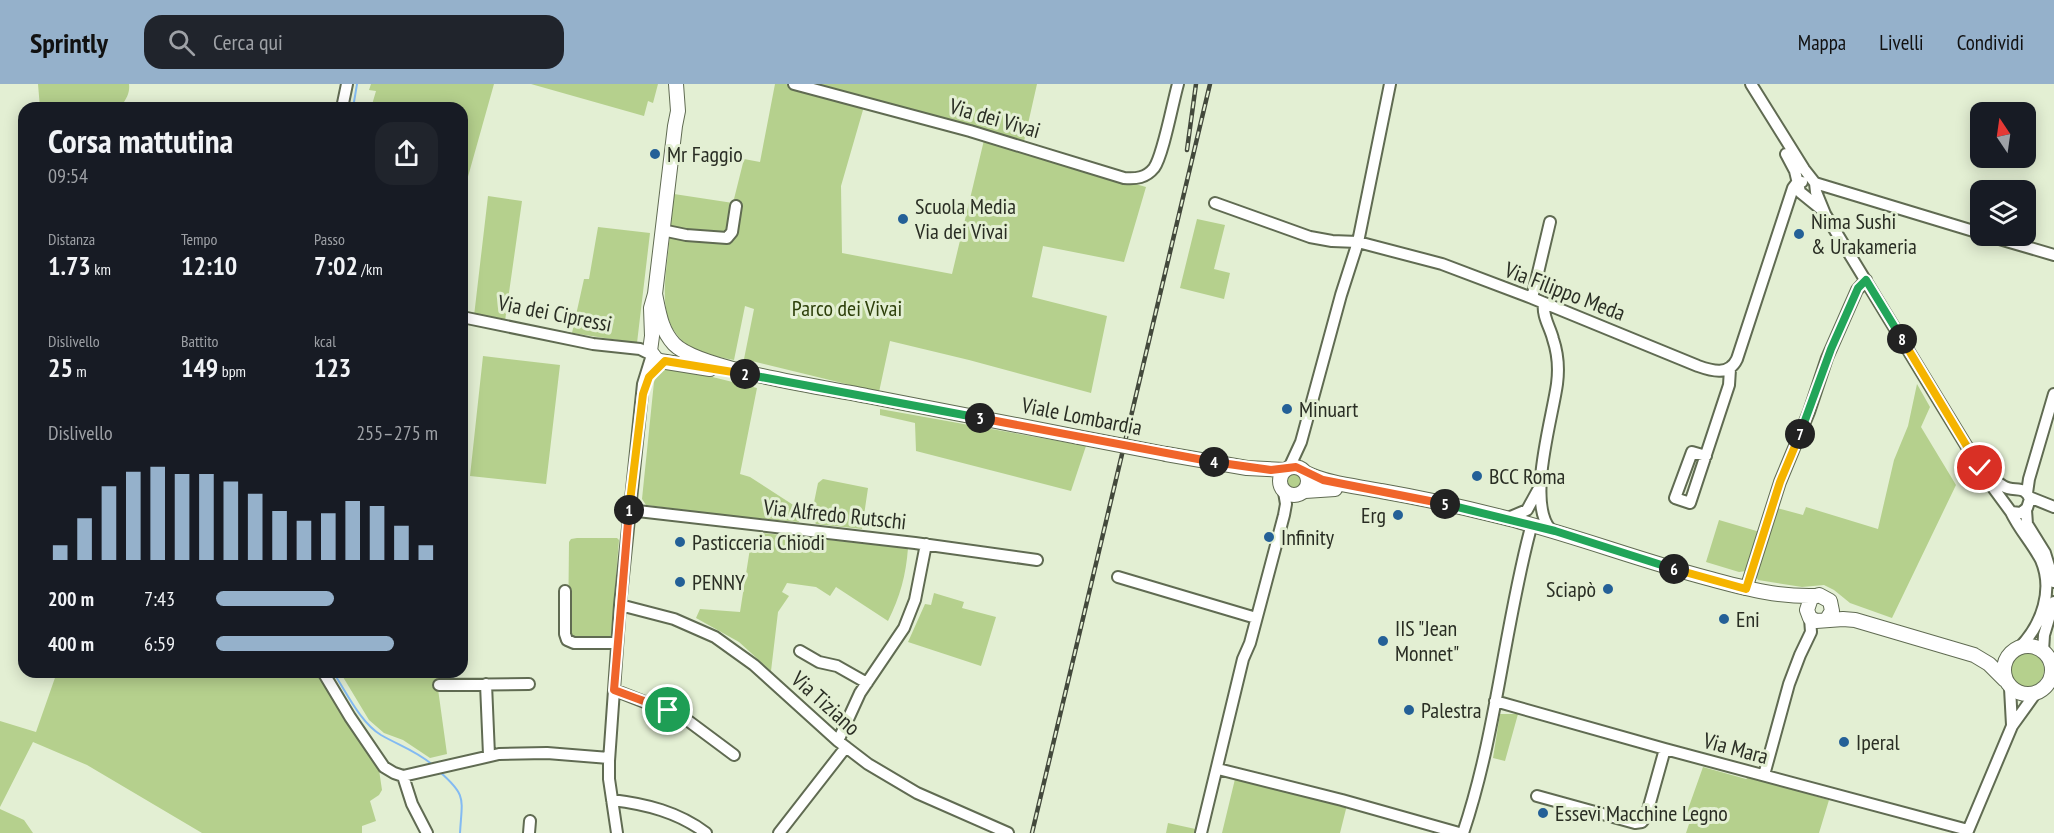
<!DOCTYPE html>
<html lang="it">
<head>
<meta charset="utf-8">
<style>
  :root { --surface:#171b24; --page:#20242c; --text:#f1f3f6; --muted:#9ea1a6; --accent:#95b1cb }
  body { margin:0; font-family:"PT Sans Narrow",sans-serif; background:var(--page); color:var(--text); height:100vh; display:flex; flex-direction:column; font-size:22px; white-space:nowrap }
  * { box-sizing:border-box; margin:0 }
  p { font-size:20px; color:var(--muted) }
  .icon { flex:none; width:33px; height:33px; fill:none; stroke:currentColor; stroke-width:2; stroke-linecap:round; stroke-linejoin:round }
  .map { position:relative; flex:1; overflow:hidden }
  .side { position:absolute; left:18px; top:18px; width:450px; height:576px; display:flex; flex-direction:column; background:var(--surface); border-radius:18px; box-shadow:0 3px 15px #0003 }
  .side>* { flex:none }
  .needle { width:39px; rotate:347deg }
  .fabs { position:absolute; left:1970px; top:18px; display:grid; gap:12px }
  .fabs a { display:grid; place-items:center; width:66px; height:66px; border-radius:12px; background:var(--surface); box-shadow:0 3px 15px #0003; font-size:30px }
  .pin { position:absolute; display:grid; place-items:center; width:51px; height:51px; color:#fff; margin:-26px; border:3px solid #fff; border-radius:50%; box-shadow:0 2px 6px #0007 }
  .km { position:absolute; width:30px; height:30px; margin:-15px; border-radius:50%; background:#222; color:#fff; font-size:16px; line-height:30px; text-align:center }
  .round { display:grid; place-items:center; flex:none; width:63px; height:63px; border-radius:18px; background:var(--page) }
  .head { display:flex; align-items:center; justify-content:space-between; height:102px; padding:0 30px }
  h1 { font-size:33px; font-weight:800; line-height:45px }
  .metrics { display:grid; grid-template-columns:repeat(3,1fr); gap:9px; height:102px; padding:6px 30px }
  .metrics div { display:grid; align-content:center }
  .metrics b { font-size:26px; font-weight:800 }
  .metrics small { font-size:16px; font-weight:400 }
  .metrics p { font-size:16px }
  .chart { height:168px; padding:12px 30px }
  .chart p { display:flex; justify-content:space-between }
  .chart svg { width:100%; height:108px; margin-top:6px; stroke:var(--accent); stroke-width:6 }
  ul { padding:0 30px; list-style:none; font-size:20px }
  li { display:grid; grid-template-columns:96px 72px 1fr; align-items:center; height:45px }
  li i { height:15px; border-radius:8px; background:var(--accent) }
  header { display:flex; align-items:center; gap:36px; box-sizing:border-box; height:84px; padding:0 30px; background:var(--accent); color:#111 }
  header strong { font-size:28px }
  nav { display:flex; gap:33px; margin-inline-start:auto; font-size:21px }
  .search { width:420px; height:54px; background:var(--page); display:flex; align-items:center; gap:15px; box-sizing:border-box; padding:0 21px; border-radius:18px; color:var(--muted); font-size:22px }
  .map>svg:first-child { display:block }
</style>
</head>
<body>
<header>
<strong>Sprintly</strong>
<div class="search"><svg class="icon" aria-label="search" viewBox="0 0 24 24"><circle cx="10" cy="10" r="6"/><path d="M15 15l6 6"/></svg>Cerca qui</div>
<nav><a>Mappa</a><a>Livelli</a><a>Condividi</a></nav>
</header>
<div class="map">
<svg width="2054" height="749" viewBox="0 0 2054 749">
  <rect width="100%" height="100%" fill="#e3efd3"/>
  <path fill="#b5d08d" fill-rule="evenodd" d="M38 0H129C130 8 127 14 122 21L123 24H40Z
    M371 0H494L462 114V24H371L376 7 369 6Z
    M531 0H658L653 19 648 17 644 32Z
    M775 0H786L811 5 795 0H1037L1023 62 1061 79 1146 103 1124 178 1043 162 1032 213 1107 232 1091 309 969 276 890 257 879 308 744 275 754 225 745 222 734 276C720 273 703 271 690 263 658 241 664 204 668 170 670 150 672 130 674 110L733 119 744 75 760 78ZM865 19 985 52 952 190 842 169 841 102Z
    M488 112 522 117 505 237 474 232Z
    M1197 135 1225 141 1214 185 1230 189 1224 215 1180 204Z
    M598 143 650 149 637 259 572 249 584 195H589Z
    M483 272 560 281 546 400 470 392Z
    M676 284 757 304 740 390 750 393 801 426 799 438 732 432 646 421 642 415 654 298C658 288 665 284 676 284Z
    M1917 300 1930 323 1921 343 1956 401 1892 534 1850 519 1834 506 1824 501 1802 503 1758 496 1754 489 1777 424 1803 431 1806 423 1878 445 1894 376 1908 342Z
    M880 325 1086 362 1071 407 916 367 915 339 880 331Z
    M462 354 468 355 462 405Z
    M1285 397a8 8 0 1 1 16 0a8 8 0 1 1-16 0Z
    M823 395 868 404 862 445 816 440 811 433 818 399Z
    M1719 436 1760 448 1746 487 1739 488 1706 478Z
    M761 449 908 464C906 491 900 513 888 537L836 503 830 512 816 503 787 499 782 508 789 512 778 528 771 587 739 558 696 534 700 525 740 528 751 458Z
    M577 454H617L619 456 611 554 571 555 568 552 569 458 571 455Z
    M934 509 964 518 962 524 996 533 981 582 908 558 925 520 931 521Z
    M2010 586a17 17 0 1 1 34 0a17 17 0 1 1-34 0Z
    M57 588H320L378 679 382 706 379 711 370 717 376 737 362 742V749H202L87 681 33 658 0 723V637L36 648Z
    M340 588H439L438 605 447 670 430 674 403 656 384 649 369 636Z
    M1500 630H1518L1505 677 1493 674Z
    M1703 683 1746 695 1749 693 1829 716 1819 749H1686L1692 731 1687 728Z
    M1235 695 1347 721 1340 749H1222Z
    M0 725 24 736 33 749H0Z
    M1168 739 1200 746 1199 749H1166Z"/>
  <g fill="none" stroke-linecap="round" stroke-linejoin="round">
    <path stroke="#83baf2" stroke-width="2" d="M353 24 357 0
      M333 588C347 609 360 638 381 651 400 662 417 667 434 682
      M440 688C467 712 462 714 460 749"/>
    <g stroke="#606b52" stroke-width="14">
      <path id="minor" d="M794 0 970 47 1124 94C1136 95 1146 94 1154 84 1163 72 1173 17 1178 0
        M1751 0 1804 85 1815 99 1816 108 1825 130 1986 394 2011 428 2021 429 2027 424 2030 415C2024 400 2014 409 2003 402 1990 395 1982 381 1973 370
        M342 24 347 0
        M1786 70 1795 87 1800 108 1821 125
        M1815 99 1980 149
        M1215 119 1310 153 1332 157 1358 158 1442 180 1532 214 1698 282C1712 287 1729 292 1737 275L1793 104 1796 100 1802 98
        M662 146 686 151 727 154 732 148 736 122
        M1989 152 2054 171
        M1532 214 1550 138
        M1544 219C1542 232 1550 243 1553 255 1558 270 1559 285 1557 300 1552 336 1527 417 1550 445
        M462 233 593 260 640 265 652 271 643 300 620 521 609 677V695L617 749
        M1706 372 1692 368 1675 414 1690 419 1729 301 1730 285
        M1289 384 1301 358 1341 211 1358 158 1390 0
        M2027 409 2029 395 2054 310
        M2029 413 2054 423
        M629 426 915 459 1037 476
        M2026 426 2027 440 2045 469 2054 498
        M2011 428C2019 445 2032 459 2041 476 2054 506 2042 540 2020 563
        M1508 434 1527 426 1538 406
        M1118 493 1256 534
        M1746 505 1780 398 1809 328 1827 274 1857 206 1866 196
        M565 507V550L567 556 574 559H617
        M620 521 674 535 715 553 754 581 838 657 868 680 917 709 1008 749
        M800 567 819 578 837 582 867 599
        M2043 567 2044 551 2054 518
        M323 588 350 633 384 683 394 689 403 692 499 670 547 669 609 674
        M486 600 489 671
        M439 601 529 600
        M2010 604 2012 641
        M614 606 683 633 734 671
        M1495 617 1665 665 1968 746
        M838 657 860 609 904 544 915 516 926 460
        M1222 686 1342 716 1459 749
        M1764 691 1789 600 1800 571 1811 548 1810 534
        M403 692 412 720 427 749
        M1537 712 1635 739 1642 738 1646 733 1665 665
        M612 716C646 720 678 728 706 749
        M529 749 530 737
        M779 749 846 663
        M1201 749 1243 575 1250 559 1284 431 1286 420 1284 408
        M1463 749C1496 651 1504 546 1530 447
        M1967 749 2012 642 2035 610"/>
    </g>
    <g stroke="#606b52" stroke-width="16">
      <path id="major" d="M676 0 678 27 675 42 655 210 651 224 652 252 650 267 656 275 660 277 710 285
        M655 210C659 229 661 246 674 260 699 286 828 304 867 312 937 326 1008 339 1078 353
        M1166 370 1247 384 1285 386
        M1280 397a14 14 0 1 1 28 0a14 14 0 1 1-28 0Z
        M1306 389C1329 400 1356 402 1381 407 1421 414 1462 423 1502 433 1571 450 1638 476 1707 494 1745 504 1775 513 1815 512
        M1305 407 1335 405
        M1827 535 1832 527 1830 517 1819 511 1811 514 1807 526 1810 534 1816 537 1843 535 1855 536 1974 571 1989 580 2005 596
        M2004 586a24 24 0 1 1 48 0a24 24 0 1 1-48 0Z"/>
    </g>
    <use href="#minor" stroke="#fff" stroke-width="10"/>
    <use href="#major" stroke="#fff" stroke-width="14"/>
    <g stroke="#43493c" stroke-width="4.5">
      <path id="rail" d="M1187 66 1196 0
        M1032 749 1210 0"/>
    </g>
    <use href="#rail" stroke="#e3efd3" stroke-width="2" stroke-dasharray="7" stroke-linecap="butt"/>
    <g stroke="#606b52" stroke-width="16" stroke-linecap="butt">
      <path id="major-bridge" d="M1078 353 1166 370"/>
    </g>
    <use href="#major-bridge" stroke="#fff" stroke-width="14"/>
  </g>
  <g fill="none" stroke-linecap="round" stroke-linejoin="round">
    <g stroke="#fff" stroke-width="12">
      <path id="split-1" d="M629 426 614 606 668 626"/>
    </g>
    <g stroke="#fff" stroke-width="12">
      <path id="split-2" d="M629 426 643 310 649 293 665 277 745 290"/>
    </g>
    <g stroke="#fff" stroke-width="12">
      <path id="split-3" d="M745 290 980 334"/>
    </g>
    <g stroke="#fff" stroke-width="12">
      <path id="split-4" d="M980 334 1214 378"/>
    </g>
    <g stroke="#fff" stroke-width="12">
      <path id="split-5" d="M1214 378 1271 386 1296 383 1323 396 1445 420"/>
    </g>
    <g stroke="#fff" stroke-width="12">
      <path id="split-6" d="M1445 420 1555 447 1674 485"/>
    </g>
    <g stroke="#fff" stroke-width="12">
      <path id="split-7" d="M1674 485 1746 505 1780 398 1800 350"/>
    </g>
    <g stroke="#fff" stroke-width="12">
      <path id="split-8" d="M1800 350 1831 265 1858 204 1866 196 1902 255"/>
    </g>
    <g stroke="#fff" stroke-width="12">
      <path id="split-9" d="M1902 255 1980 384"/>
    </g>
    <use href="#split-1" stroke="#f0652b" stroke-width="8"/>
    <use href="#split-2" stroke="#f5b400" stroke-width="8"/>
    <use href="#split-3" stroke="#22a559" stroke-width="8"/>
    <use href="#split-4" stroke="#f0652b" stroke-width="8"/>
    <use href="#split-5" stroke="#f0652b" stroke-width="8"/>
    <use href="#split-6" stroke="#22a559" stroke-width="8"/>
    <use href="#split-7" stroke="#f5b400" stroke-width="8"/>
    <use href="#split-8" stroke="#22a559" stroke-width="8"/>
    <use href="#split-9" stroke="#f5b400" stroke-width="8"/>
  </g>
  <g fill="#246097" stroke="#e3efd3" stroke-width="2">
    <circle cx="655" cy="70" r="6"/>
    <circle cx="903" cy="135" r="6"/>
    <circle cx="1799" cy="150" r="6"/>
    <circle cx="1287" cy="325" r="6"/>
    <circle cx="1477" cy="392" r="6"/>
    <circle cx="1398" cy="431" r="6"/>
    <circle cx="1269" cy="453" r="6"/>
    <circle cx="680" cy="458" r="6"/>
    <circle cx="680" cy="498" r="6"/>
    <circle cx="1608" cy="505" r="6"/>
    <circle cx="1724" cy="535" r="6"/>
    <circle cx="1383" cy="557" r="6"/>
    <circle cx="1409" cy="626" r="6"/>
    <circle cx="1844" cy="658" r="6"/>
    <circle cx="1543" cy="729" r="6"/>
  </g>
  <g text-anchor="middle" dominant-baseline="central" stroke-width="6" stroke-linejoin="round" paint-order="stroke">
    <g font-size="22" fill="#2a2e24" stroke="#e3efd3">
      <text transform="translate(995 34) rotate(16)">Via dei Vivai</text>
      <text transform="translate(1565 207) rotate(21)">Via Filippo Meda</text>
      <text transform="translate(555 229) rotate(11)">Via dei Cipressi</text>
      <text transform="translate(1082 332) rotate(11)">Viale Lombardia</text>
      <text transform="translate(835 430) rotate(6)">Via Alfredo Rutschi</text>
      <text transform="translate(826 619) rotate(42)">Via Tiziano</text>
      <text transform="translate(1736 664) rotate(15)">Via Mara</text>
    </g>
    <g font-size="22" fill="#2a2e24" stroke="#e3efd3" text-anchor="start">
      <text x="667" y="70">Mr Faggio</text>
      <text x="915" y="122">Scuola Media<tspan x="915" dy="25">Via dei Vivai</tspan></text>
      <text x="1811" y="137">Nima Sushi<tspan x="1811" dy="25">&amp; Urakameria</tspan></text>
      <text x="1299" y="325">Minuart</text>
      <text x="1489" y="392">BCC Roma</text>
      <text x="1386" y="431" text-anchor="end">Erg</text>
      <text x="1281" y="453">Infinity</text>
      <text x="692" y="458">Pasticceria Chiodi</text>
      <text x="692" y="498">PENNY</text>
      <text x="1596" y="505" text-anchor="end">Sciapò</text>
      <text x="1736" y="535">Eni</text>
      <text x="1395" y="544">IIS "Jean<tspan x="1395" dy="25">Monnet"</tspan></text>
      <text x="1421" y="626">Palestra</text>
      <text x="1856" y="658">Iperal</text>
      <text x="1555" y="729">Essevi Macchine Legno</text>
    </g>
    <g font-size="22" fill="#2e400b" stroke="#e3efd3">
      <text x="847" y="224">Parco dei Vivai</text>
    </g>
  </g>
</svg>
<div class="fabs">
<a><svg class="needle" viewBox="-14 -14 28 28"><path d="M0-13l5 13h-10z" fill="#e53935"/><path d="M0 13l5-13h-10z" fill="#9ea1a6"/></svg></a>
<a><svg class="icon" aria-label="layers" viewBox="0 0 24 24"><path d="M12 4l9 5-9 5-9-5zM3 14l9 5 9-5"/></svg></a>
</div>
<div class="pin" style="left:668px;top:626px;background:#1e9e55"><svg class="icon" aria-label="arrive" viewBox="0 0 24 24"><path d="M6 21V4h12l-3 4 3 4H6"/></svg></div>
<div class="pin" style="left:1980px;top:384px;background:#d93025"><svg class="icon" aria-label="check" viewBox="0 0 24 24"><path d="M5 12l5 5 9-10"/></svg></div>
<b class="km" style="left:629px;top:426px">1</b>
<b class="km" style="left:745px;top:290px">2</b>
<b class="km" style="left:980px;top:334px">3</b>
<b class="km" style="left:1214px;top:378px">4</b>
<b class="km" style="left:1445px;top:420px">5</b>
<b class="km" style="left:1674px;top:485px">6</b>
<b class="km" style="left:1800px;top:350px">7</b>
<b class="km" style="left:1902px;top:255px">8</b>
<section class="side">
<div class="head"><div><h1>Corsa mattutina</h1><p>09:54</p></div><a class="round"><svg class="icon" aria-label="share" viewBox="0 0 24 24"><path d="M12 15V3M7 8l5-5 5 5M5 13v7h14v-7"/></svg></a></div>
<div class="metrics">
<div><p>Distanza</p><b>1.73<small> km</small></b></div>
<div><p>Tempo</p><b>12:10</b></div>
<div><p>Passo</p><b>7:02<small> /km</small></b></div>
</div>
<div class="metrics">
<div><p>Dislivello</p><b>25<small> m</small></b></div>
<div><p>Battito</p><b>149<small> bpm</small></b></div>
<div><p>kcal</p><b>123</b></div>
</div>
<div class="chart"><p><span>Dislivello</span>255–275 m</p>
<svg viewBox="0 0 160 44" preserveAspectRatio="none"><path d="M5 44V38M15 44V27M25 44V14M35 44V8M45 44V6M55 44V9M65 44V9M75 44V12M85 44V17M95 44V24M105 44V28M115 44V25M125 44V20M135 44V22M145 44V30M155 44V38"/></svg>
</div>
<ul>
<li><b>200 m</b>7:43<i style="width:53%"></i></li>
<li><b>400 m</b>6:59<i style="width:80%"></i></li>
</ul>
</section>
</div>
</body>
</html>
